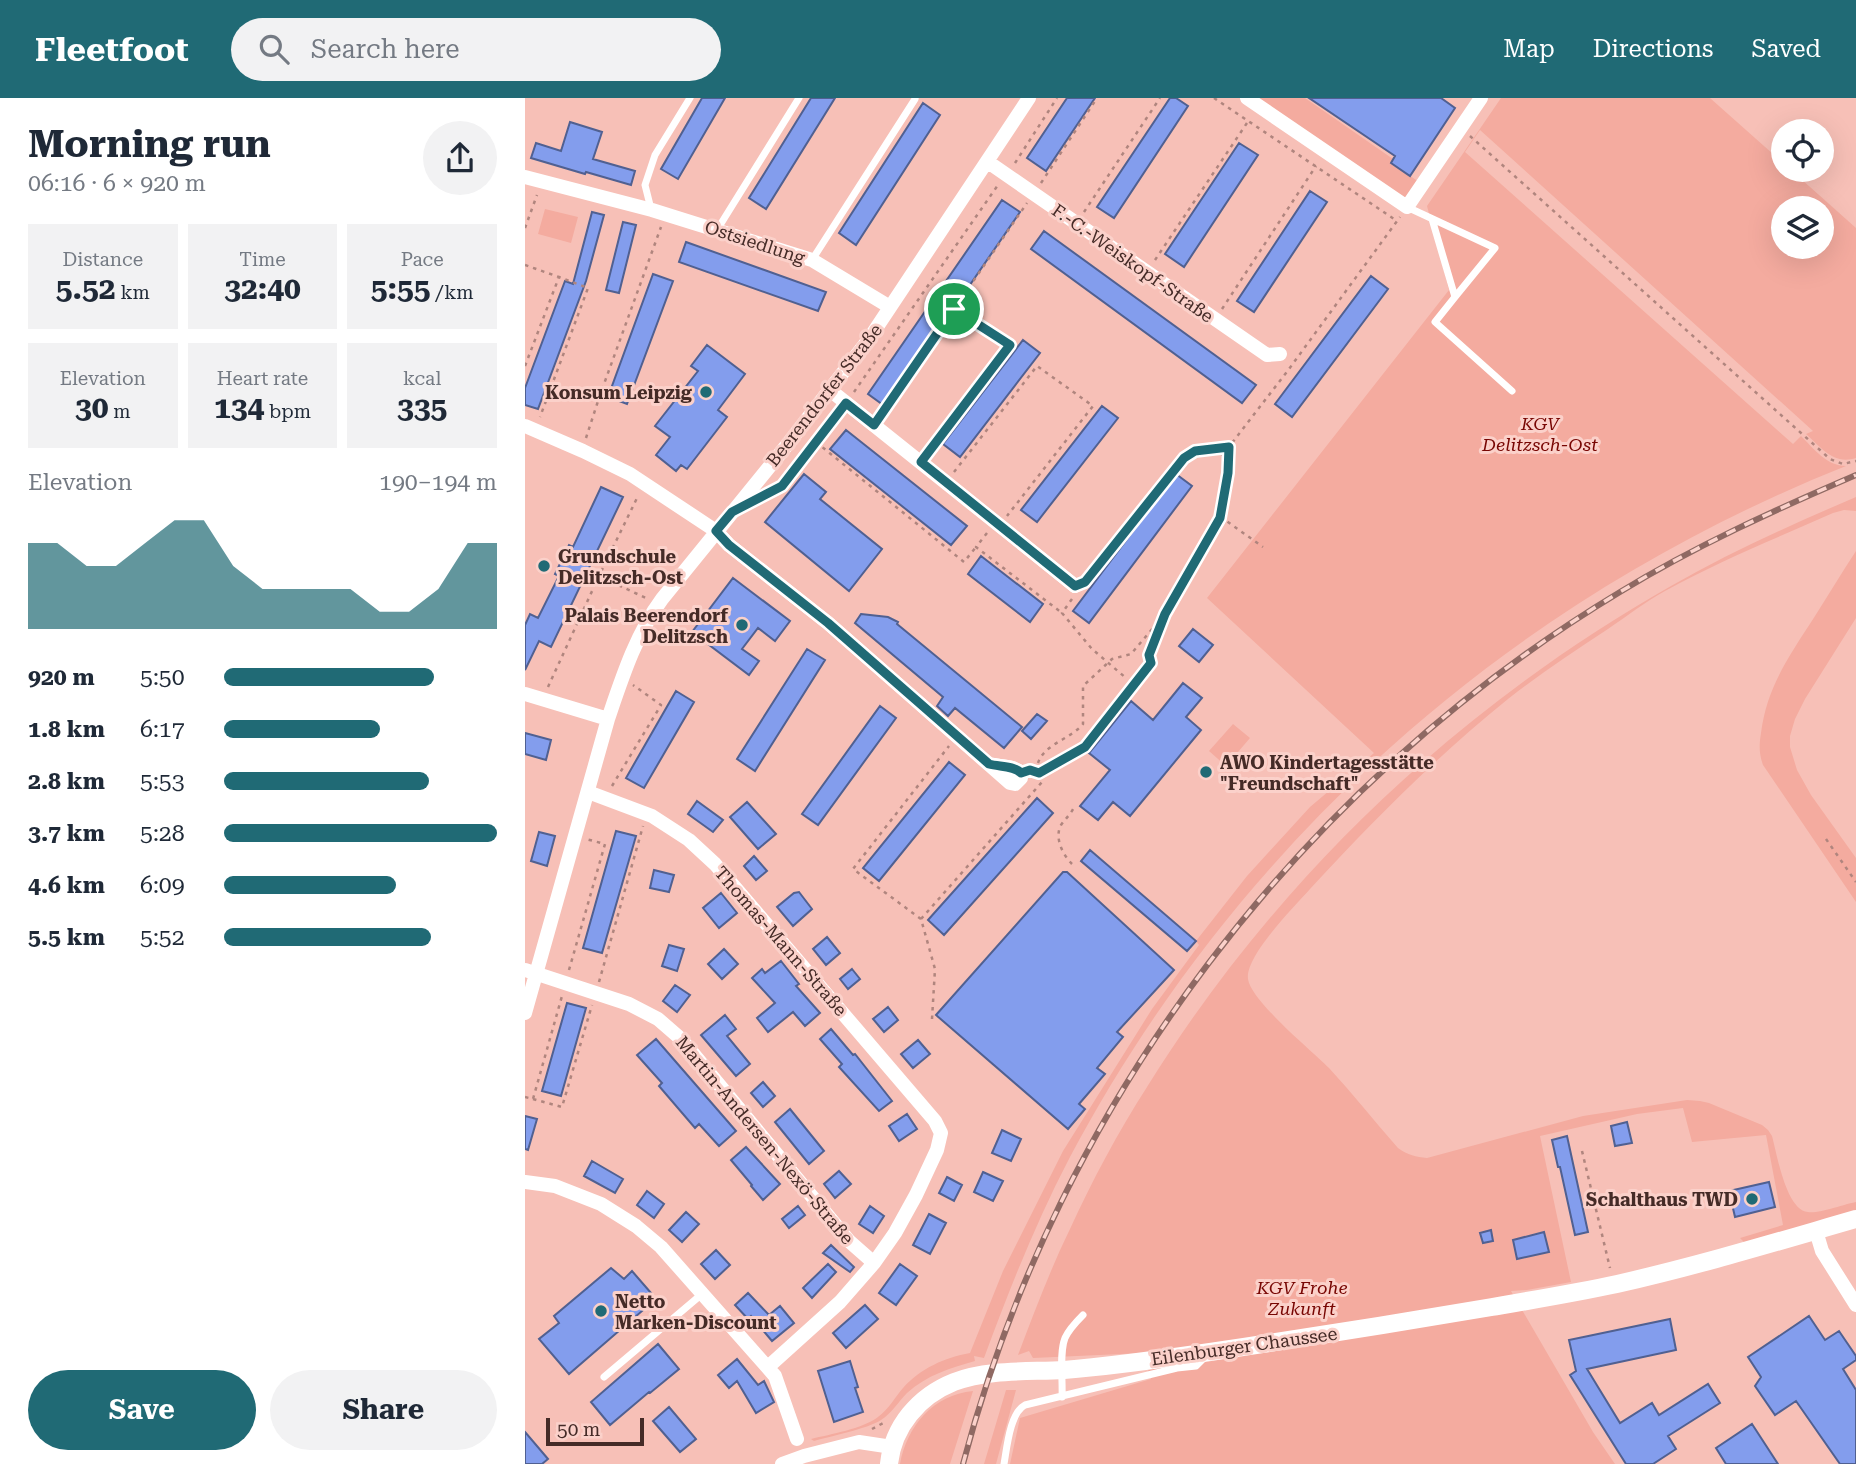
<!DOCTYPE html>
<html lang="en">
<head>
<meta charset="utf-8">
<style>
  :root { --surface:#fff; --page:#f2f2f3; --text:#1f2937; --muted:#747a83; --accent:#206a75 }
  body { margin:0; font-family:"Roboto Serif",serif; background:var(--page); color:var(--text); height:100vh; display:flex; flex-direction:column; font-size:26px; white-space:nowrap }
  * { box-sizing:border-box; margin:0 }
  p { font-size:23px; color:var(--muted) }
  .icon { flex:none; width:38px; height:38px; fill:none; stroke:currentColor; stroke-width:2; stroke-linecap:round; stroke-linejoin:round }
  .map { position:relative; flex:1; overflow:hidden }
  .side { display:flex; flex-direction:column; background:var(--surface); width:525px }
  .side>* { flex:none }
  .fabs { position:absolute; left:1246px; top:21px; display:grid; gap:14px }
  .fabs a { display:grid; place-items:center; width:63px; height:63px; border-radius:50%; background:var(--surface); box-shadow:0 7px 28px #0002; font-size:35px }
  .scale { position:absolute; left:21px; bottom:18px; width:98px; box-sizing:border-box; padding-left:7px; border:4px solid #452b27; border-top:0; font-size:19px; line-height:24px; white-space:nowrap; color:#452b27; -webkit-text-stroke:5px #fbd1ca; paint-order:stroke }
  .pin { position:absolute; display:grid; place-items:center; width:60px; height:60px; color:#fff; margin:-30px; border:4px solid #fff; border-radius:50%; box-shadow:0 2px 7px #0007 }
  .round { display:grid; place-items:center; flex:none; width:74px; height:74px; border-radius:37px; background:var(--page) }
  .head { display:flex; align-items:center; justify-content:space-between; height:119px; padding:0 28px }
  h1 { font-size:38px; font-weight:700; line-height:52px }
  .metrics { display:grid; grid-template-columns:repeat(3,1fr); gap:10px; height:119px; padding:7px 28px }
  .metrics div { display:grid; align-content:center; border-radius:0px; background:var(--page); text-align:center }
  .metrics b { font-size:30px; font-weight:700 }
  .metrics small { font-size:19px; font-weight:400 }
  .metrics p { font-size:19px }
  .chart { height:196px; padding:14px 28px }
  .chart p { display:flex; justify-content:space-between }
  .chart svg { width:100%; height:126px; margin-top:7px; fill:var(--accent); opacity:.7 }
  .cta { display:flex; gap:14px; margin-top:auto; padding:14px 28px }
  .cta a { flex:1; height:80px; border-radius:42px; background:var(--accent); color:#fff; font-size:28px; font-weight:700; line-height:80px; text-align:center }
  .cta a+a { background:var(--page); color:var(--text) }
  ul { padding:0 28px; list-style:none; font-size:23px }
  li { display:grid; grid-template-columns:112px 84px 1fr; align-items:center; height:52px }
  li i { height:18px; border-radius:9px; background:var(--accent) }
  header { display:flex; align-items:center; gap:42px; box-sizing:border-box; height:98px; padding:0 35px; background:var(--accent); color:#fff }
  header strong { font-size:33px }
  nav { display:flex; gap:38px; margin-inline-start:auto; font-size:24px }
  .search { width:490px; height:63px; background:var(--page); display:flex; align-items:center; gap:18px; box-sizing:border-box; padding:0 24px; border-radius:38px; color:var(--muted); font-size:26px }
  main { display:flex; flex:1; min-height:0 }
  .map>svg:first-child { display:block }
</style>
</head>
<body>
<header>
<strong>Fleetfoot</strong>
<div class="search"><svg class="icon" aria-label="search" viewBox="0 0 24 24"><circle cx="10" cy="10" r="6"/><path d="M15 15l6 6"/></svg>Search here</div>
<nav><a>Map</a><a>Directions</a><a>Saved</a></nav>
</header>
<main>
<section class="side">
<div class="head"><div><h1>Morning run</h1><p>06:16 · 6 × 920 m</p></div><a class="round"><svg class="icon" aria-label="share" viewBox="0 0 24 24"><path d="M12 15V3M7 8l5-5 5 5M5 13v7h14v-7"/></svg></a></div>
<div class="metrics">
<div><p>Distance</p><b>5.52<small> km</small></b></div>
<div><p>Time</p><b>32:40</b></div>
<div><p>Pace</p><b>5:55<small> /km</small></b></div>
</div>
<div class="metrics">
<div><p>Elevation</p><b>30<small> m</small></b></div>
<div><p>Heart rate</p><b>134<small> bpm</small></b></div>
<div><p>kcal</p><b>335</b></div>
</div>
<div class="chart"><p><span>Elevation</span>190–194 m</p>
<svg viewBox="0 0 160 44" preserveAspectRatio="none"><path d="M0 44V14L10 14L20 22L30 22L40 14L50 6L60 6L70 22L80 30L90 30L100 30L110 30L120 38L130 38L140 30L150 14L160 14V44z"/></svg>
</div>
<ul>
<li><b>920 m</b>5:50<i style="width:77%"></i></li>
<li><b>1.8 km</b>6:17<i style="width:57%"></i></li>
<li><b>2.8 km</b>5:53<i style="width:75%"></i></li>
<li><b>3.7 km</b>5:28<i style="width:100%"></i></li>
<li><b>4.6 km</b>6:09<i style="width:63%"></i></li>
<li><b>5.5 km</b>5:52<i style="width:76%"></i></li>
</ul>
<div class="cta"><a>Save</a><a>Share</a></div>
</section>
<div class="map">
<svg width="1331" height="1366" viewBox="0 0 1331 1366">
  <rect width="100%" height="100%" fill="#f7c0b7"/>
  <path fill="#f4ab9f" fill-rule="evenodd" d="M722 0H780L868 61 866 65 897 86 882 109Z
    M976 0H1185L1258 65V72H1266L1331 130V360C1308 367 1297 350 1281 336L1288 333 955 32 940 54 1268 346 1276 338C1289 351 1302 368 1321 368 987 501 714 741 545 1059 511 1124 484 1192 459 1260L449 1258 450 1263C425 1270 402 1277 382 1295 373 1304 367 1315 356 1322 342 1331 306 1338 289 1343L286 1341C306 1336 337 1331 353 1319 364 1311 370 1299 378 1290 396 1270 419 1260 445 1255L478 1173 538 1053 627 911 674 847 671 843 722 778 785 709 849 655 682 500 924 192 902 108ZM1258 110H1297V149H1258Z
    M20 111 53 119 46 145 13 136Z
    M1331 399V413L1319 412 1308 415C1252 440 1194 463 1140 493 1120 504 1102 518 1083 531 1049 553 1015 576 983 601 912 658 847 724 785 791 769 809 720 858 723 881 726 903 786 952 804 970 828 996 850 1024 873 1050 883 1057 891 1059 902 1060L1058 1018 1162 1002 1175 1003 1184 1005 1237 1027 1243 1032 1247 1038C1252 1056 1261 1112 1283 1114 1293 1116 1320 1106 1331 1104V1113L1220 1145 1215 1140 1258 1127 1241 1037 1167 1044 1158 1010 1112 1016 1015 1038 1046 1184 1002 1192 986 1193 1068 1334 1090 1366H485L495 1320 626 1281 618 1255 508 1260 504 1253 493 1257C509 1215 525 1172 545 1131 567 1083 593 1034 622 989 751 781 933 609 1146 488 1205 454 1268 426 1331 399Z
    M1331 453V520L1280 601 1270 621 1265 638V649L1272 672 1286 697 1331 760V804L1238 667C1234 656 1234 647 1236 635 1242 588 1265 557 1290 518 1304 496 1317 474 1331 453Z
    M708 626 725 640 701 668 684 653Z
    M481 1292H491L471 1366H459Z
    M448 1293 425 1366H375C382 1328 408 1297 448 1293Z"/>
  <path fill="#839ded" stroke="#506091" stroke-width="2" d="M177 0H200L153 81 136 71Z
    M286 0H310L241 111 224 100Z
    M542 0H570L521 73 502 60Z
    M645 0H651L663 8 589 120 572 109Z
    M784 0H916L930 10 885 78 866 65 870 58Z
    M398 5 415 17 331 147 314 135Z
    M45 24 77 34 68 61 110 73 106 87 61 74 60 76 6 60 11 45 36 53Z
    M714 45 733 57 659 169 640 156Z
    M785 93 802 104 729 214 712 203Z
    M477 102 495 114 361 309 343 296Z
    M67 114 79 117 61 183 13 311 0 307V290L40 183 48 186Z
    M98 124 111 127 94 195 81 192Z
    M519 133 731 287 717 305 506 151Z
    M161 144 301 194 293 213 154 164Z
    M128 176 148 183 102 306 83 299Z
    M846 178 863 191 767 319 750 306Z
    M498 242 515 255 435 359 418 346Z
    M182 247 220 276 193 312 202 319 162 371 156 367 151 373 131 357 145 339 130 328 173 273 166 268Z
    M577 308 593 320 512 424 496 412Z
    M321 332 442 428 426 447 305 351Z
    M279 376 301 394 295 401 357 451 324 493 240 424Z
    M651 376 667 388 564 525 548 513Z
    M76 389 98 399 26 549 14 543 0 572V527L5 516 13 520 34 478 30 476 44 447 48 449Z
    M456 458 518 506 505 524 443 476Z
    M208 480 265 523 250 543 233 530 217 551 234 563 224 577 167 534Z
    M336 516 363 519 373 524 372 526 497 629 479 650 430 610 423 618 412 608 418 599 330 525Z
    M668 531 688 547 674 564 654 548Z
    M282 551 300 562 230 673 212 661Z
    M658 585 677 600 661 619 676 632 605 718 588 704 573 722 555 708 585 672 564 655 606 603 628 622Z
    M151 593 169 604 119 690 101 680Z
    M355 608 371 620 293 727 277 716Z
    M512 616 522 623 506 641 497 633Z
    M0 635 26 642 21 662 0 656Z
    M424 664 440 677 354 783 338 770Z
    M512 700 528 715 419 837 403 822Z
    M172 703 198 722 188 734 163 716Z
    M222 704 251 736 233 751 205 719Z
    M91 733 111 738 77 855 58 850Z
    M14 734 30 738 22 768 6 763Z
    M565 752 671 843 662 853 556 763Z
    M229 758 242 773 231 782 219 768Z
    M129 772 149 777 144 794 125 790Z
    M538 774H542L649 872 592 934 598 939 572 970 580 976 554 1006 560 1011 543 1031 411 917Z
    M274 794 287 811 268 828 252 809 269 795Z
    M196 795 212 815 194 830 178 810Z
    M302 839 315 855 301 867 288 851Z
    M144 847 159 851 152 873 137 868Z
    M199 851 213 866 197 881 183 866Z
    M256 863 274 886 271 888 295 915 280 928 268 914 243 934 232 920 250 905 227 880 237 871 240 875Z
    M327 871 335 881 323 891 315 881Z
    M150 887 165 897 152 914 138 903Z
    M42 905 61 910 36 998 17 993Z
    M363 909 373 922 359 934 348 921Z
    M200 917 211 931 202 938 225 966 211 978 176 937Z
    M306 931 328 957 330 956 367 1003 354 1013 314 969 317 966 295 941Z
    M131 941 211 1033 194 1048 174 1026 170 1030 134 988 137 985 112 957Z
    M393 942 405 956 388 970 376 956Z
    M238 984 250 998 238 1009 226 995Z
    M265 1011 299 1053 284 1066 250 1024Z
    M382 1016 392 1031 374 1043 364 1028Z
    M0 1018 12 1021 3 1052 0 1051Z
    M1102 1024 1107 1045 1090 1048 1086 1028Z
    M477 1032 496 1041 486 1063 467 1055Z
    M1042 1038 1063 1134 1050 1137 1035 1069H1033L1027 1042Z
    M221 1049 255 1086 238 1102 226 1088 227 1087 206 1062Z
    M67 1063 98 1081 90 1095 59 1078Z
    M314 1073 326 1086 310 1100 299 1086Z
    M458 1074 478 1083 468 1103 449 1094Z
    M422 1079 437 1087 429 1103 414 1095Z
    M1244 1084 1250 1109 1210 1119 1204 1093Z
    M122 1093 139 1106 129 1120 112 1107Z
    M273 1108 280 1117 264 1130 257 1121Z
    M345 1108 359 1118 348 1135 334 1126Z
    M161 1114 174 1126 157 1144 144 1132Z
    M404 1116 421 1125 405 1156 388 1147Z
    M966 1132 968 1143 958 1145 955 1135Z
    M1019 1134 1024 1154 992 1161 988 1142Z
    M306 1147 329 1169 325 1174 298 1155Z
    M191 1152 205 1167 190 1181 176 1166Z
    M303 1166 311 1174 287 1200 278 1190Z
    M375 1166 392 1178 371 1207 354 1195Z
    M86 1170 99 1181 107 1173 126 1195 119 1201 124 1207 44 1276 14 1241 34 1225 29 1218Z
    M223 1195 244 1217 255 1208 269 1225 247 1243 226 1218 223 1221 210 1207Z
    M340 1207 353 1221 321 1250 308 1235Z
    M1284 1218 1300 1242 1314 1233 1331 1258V1262L1318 1271 1331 1292V1366H1315L1271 1303 1250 1317 1230 1288 1236 1279 1223 1259Z
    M1145 1221 1151 1252 1062 1271 1095 1325 1127 1305 1134 1317 1183 1286 1195 1305 1143 1338 1151 1351 1128 1366H1101L1045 1277 1051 1273 1044 1242Z
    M133 1246 154 1271 125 1295 124 1294 85 1327 66 1304Z
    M212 1261 233 1287 239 1283 249 1304 231 1315 212 1283 204 1290 193 1277Z
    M325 1263 333 1289 330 1290 338 1314 309 1324 293 1273Z
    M144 1309 171 1341 155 1354 128 1323Z
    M1227 1326 1253 1366H1201L1191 1350Z
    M0 1334 23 1361 17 1366H0Z"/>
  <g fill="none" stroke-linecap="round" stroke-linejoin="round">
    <path stroke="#b0857e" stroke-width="2.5" stroke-dasharray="3.5 5" stroke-linecap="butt" d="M689 0 872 123
      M945 38 1305 361 1318 366 1331 363
      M490 65 532 0
      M516 85 572 0
      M559 114 635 0
      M0 130 12 97
      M630 162 724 22
      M0 167 34 179
      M697 211 791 68
      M0 268 34 179 63 190 15 319
      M329 294 473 87
      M357 316 502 105
      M61 340 75 297 136 129
      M291 344 439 464 451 449
      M404 353 485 247 430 211
      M697 358 764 271 875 119
      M429 374 512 268 568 308 482 418
      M238 398 257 388 313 316
      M695 420 700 422 738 449
      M462 435 451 449 537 515
      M63 473 121 500
      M562 482 659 360 670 353 704 349 703 375 695 420 640 516 624 556
      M547 501 537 515 567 551 601 580
      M23 589 74 478 113 398
      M513 665C519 646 546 641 558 626V588L587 561 606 556 639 517
      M87 688 136 607 108 587
      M1301 741 1331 784
      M547 766C538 757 529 740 536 727 541 720 547 715 550 707
      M396 821 517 684
      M44 872 80 746 61 741
      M74 884 118 728
      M407 921 410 871 396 821 328 771 424 648
      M0 999 8 1001 37 898
      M8 1001 37 1009 67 907
      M1057 1053 1085 1170
      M347 1331 362 1323"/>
    <path stroke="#fff" stroke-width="7" d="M882 109 970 150 930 199 907 121
      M126 111 120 87 130 57 165 0
      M192 132 274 0
      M287 162 390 1
      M930 199 910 224 987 293
      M497 675 505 672 514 675 560 649 626 565
      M79 1279 177 1196
      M537 1299C538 1282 534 1255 540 1240 544 1231 551 1224 558 1217
      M479 1366C482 1349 485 1315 500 1307L652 1270 671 1268 680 1259"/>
    <path stroke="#fff" stroke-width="14" d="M722 0 882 109 956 0
      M463 64 742 257 755 256
      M0 79 127 112 287 162 365 209
      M305 292 550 488
      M0 328 58 353 105 376 191 433 204 447 303 525 485 685 490 686 496 680V675C488 667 474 669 464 666
      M0 596 83 621
      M63 694 127 718 164 742 190 766 410 1023 416 1035 412 1052 391 1097 370 1135 349 1165 315 1204 243 1269
      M0 872 104 906 133 921 156 941 324 1143 349 1165
      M0 915 83 621C97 580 111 536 137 501L262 347 344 241 504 0
      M0 1084 30 1088 76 1106 111 1128 136 1149 250 1278 272 1341
      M1291 1133 1297 1153 1331 1207
      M257 1366 279 1358 334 1344 367 1349"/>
    <path stroke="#fff" stroke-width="18" d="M364 1366C368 1328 394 1298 429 1284 463 1271 503 1274 539 1272 588 1268 637 1261 685 1254 779 1240 873 1225 967 1209 1008 1202 1050 1195 1092 1186 1172 1168 1251 1144 1331 1121"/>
    <g stroke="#8f6963" stroke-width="6">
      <path id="rail" d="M438 1366C533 1005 776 686 1095 494 1170 448 1250 412 1331 377"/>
    </g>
    <use href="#rail" stroke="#fbd1ca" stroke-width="3.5" stroke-dasharray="10" stroke-linecap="butt"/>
  </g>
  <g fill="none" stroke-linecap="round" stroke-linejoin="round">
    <g stroke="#fff" stroke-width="14">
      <path id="route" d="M429 211 485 247 396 364 550 488 560 484 659 360 670 353 704 349 703 375 695 420 640 516 624 557 626 565 560 649 514 675 505 672 496 675C488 667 474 669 464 666L303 525 204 447 191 433 207 414 257 388 321 305 349 327Z"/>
    </g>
    <use href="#route" stroke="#206a75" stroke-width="9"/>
  </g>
  <g fill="#206a75" stroke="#fbd1ca" stroke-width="2.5">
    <circle cx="181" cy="294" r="7"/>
    <circle cx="19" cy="468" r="7"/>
    <circle cx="217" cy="527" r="7"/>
    <circle cx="681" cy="674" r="7"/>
    <circle cx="1227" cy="1101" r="7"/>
    <circle cx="76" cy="1213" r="7"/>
  </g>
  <g text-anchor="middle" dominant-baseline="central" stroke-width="6" stroke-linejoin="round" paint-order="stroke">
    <g font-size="18" fill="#452b27" stroke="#fbd1ca">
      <text transform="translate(230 144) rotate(18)">Ostsiedlung</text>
      <text transform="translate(608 165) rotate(35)">F.-C.-Weiskopf-Straße</text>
      <text transform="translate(299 297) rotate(-52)">Beerendorfer Straße</text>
      <text transform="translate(256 843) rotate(49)">Thomas-Mann-Straße</text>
      <text transform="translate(240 1042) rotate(50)">Martin-Andersen-Nexö-Straße</text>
      <text transform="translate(719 1248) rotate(-8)">Eilenburger Chaussee</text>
    </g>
    <g font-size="18" font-weight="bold" fill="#452b27" stroke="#fbd1ca" text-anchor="end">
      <text x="167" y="294">Konsum Leipzig</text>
      <text x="33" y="458" text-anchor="start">Grundschule<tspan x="33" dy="21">Delitzsch-Ost</tspan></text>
      <text x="203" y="517">Palais Beerendorf<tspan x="203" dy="21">Delitzsch</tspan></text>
      <text x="695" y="664" text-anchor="start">AWO Kindertagesstätte<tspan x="695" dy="21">"Freundschaft"</tspan></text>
      <text x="1213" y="1101">Schalthaus TWD</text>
      <text x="90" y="1203" text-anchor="start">Netto<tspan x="90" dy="21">Marken-Discount</tspan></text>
    </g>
    <g font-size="18" font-style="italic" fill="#780603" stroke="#fbd1ca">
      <text x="1015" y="325">KGV<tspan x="1015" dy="21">Delitzsch-Ost</tspan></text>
      <text x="777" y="1189">KGV Frohe<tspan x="777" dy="21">Zukunft</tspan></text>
    </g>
  </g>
</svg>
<div class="fabs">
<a><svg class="icon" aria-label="locate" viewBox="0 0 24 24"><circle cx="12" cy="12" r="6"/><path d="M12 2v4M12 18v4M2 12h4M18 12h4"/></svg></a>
<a><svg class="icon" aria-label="layers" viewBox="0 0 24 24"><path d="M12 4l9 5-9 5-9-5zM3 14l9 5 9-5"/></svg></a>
</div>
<div class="scale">50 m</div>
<div class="pin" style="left:429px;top:211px;background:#1e9e55"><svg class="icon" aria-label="arrive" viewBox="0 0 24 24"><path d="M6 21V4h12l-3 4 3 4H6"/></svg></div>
</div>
</main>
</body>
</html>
